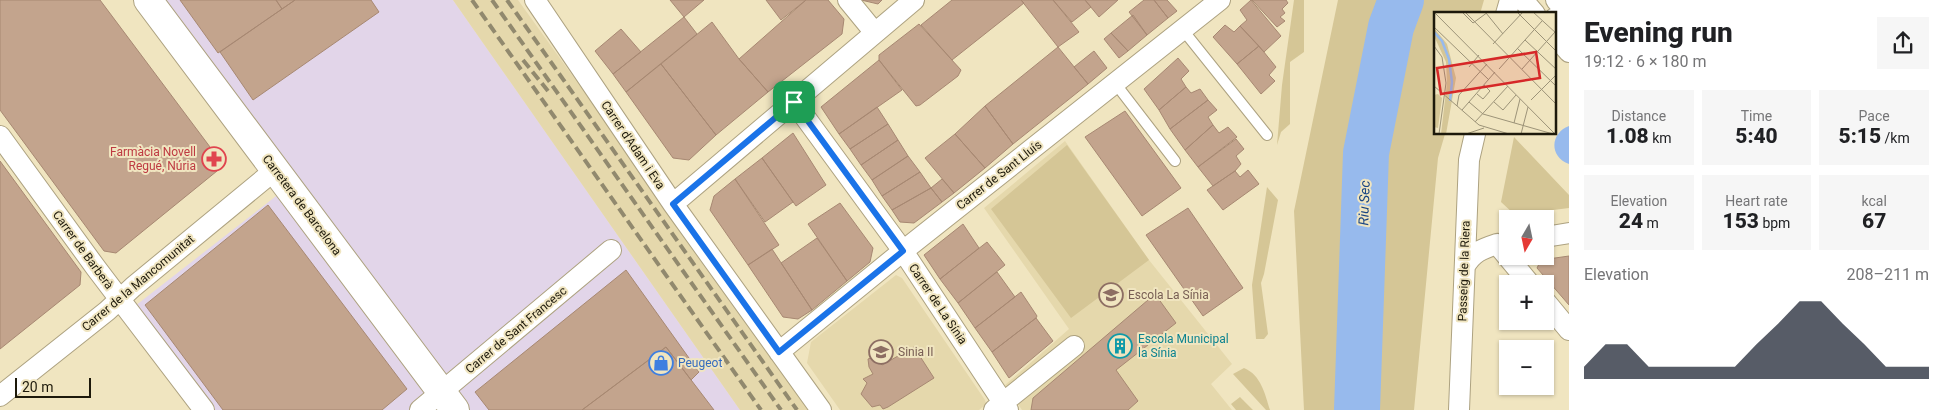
<!DOCTYPE html>
<html lang="en">
<head>
<meta charset="utf-8">
<style>
  :root { --surface:#fff; --page:#f6f6f6; --text:#202124; --muted:#757577; --accent:#111827 }
  body { margin:0; font-family:Roboto,sans-serif; background:var(--page); color:var(--text); height:100vh; display:flex; flex-direction:column; font-size:19px; white-space:nowrap }
  * { box-sizing:border-box; margin:0 }
  p { font-size:16px; color:var(--muted) }
  .icon { flex:none; width:28px; height:28px; fill:none; stroke:currentColor; stroke-width:2; stroke-linecap:round; stroke-linejoin:round }
  .map { position:relative; flex:1; overflow:hidden }
  .panel { display:flex; flex-direction:column; background:var(--surface); width:375px }
  .panel>* { flex:none }
  .needle { width:32px; rotate:189deg }
  .controls { position:absolute; left:1499px; top:210px; display:grid; gap:10px }
  .controls a { display:grid; place-items:center; width:55px; height:55px; border-radius:0px; background:var(--surface); box-shadow:0 1px 4px #0004; font-size:25px }
  .scale { position:absolute; left:15px; bottom:12px; width:76px; box-sizing:border-box; padding-left:5px; border:2px solid #1d190b; border-top:0; font-size:14px; line-height:18px; white-space:nowrap; color:#1d190b; -webkit-text-stroke:4px #f0e5c0; paint-order:stroke }
  .pin { position:absolute; display:grid; place-items:center; width:42px; height:42px; color:#fff; margin:-21px; border-radius:10px; box-shadow:0 2px 8px #0006 }
  .round { display:grid; place-items:center; flex:none; width:52px; height:52px; border-radius:0px; background:var(--page) }
  .head { display:flex; align-items:center; justify-content:space-between; height:85px; padding:0 15px }
  h1 { font-size:28px; font-weight:800; line-height:38px }
  .metrics { display:grid; grid-template-columns:repeat(3,1fr); gap:8px; height:85px; padding:5px 15px }
  .metrics div { display:grid; align-content:center; border-radius:0px; background:var(--page); text-align:center }
  .metrics b { font-size:21px; font-weight:800 }
  .metrics small { font-size:14px; font-weight:400 }
  .metrics p { font-size:14px }
  .chart { height:140px; padding:10px 15px }
  .chart p { display:flex; justify-content:space-between }
  .chart svg { width:100%; height:90px; margin-top:5px; fill:var(--accent); opacity:.7 }
  main { display:flex; flex:1; min-height:0 }
  .map>svg:first-child { display:block }
</style>
</head>
<body>
<main>
<div class="map">
<svg width="1569" height="410" viewBox="0 0 1569 410">
  <rect width="100%" height="100%" fill="#f0e5c0"/>
  <path fill="#e2d5e9" d="M146 0H453L740 410H205L126 313 289 186Z"/>
  <path fill="#e5d8ac" d="M453 0H518L813 410H740Z
    M1065 141 1149 260 1232 364 1211 384 1232 410H1022L1005 385 1069 329 984 208Z
    M896 275 902 278 985 400 986 404 979 410H840L807 363 811 342Z"/>
  <path fill="#d5c696" d="M1294 0H1304V52L1290 62V124L1281 132 1277 145 1282 85Z
    M1338 0H1484L1480 14H1435V134H1445L1438 158 1414 410H1304L1294 211Z
    M1514 137 1569 195V208L1515 215 1501 202Z
    M1067 145 1149 260 1071 318 991 209Z
    M1267 187 1278 200 1264 274 1261 283 1268 334 1264 339H1256L1252 285Z
    M1244 368C1261 375 1265 394 1270 410H1266L1233 374Z
    M1240 397 1253 410H1236L1231 404Z"/>
  <path fill="#97baed" d="M1569 126V164C1549 157 1550 133 1569 126Z"/>
  <g fill="none" stroke-linecap="round" stroke-linejoin="round">
    <path stroke="#97baed" stroke-width="46" d="M1357 410 1366 153 1391 27 1401 0"/>
  </g>
  <path fill="#c3a48d" stroke="#a78872" d="M0 0H100L219 159 217 171 116 253 104 251 0 110Z
    M180 0H276L282 9 218 53Z
    M276 0H295L282 9Z
    M295 0H371L379 12 253 100 220 52Z
    M670 0H704L684 17Z
    M766 0H806L781 20Z
    M806 0H828L844 19 842 34 768 92 739 59Z
    M861 0H882L878 4Z
    M952 0H1021L1024 3 952 60 921 25Z
    M1021 0H1053L1079 32 1058 47Z
    M1053 0H1085L1091 7 1072 22Z
    M1085 0H1118L1099 17Z
    M1144 0H1154L1168 18 1147 35 1129 12Z
    M1154 0H1167L1177 11 1168 18Z
    M1251 0 1281 36 1264 52 1240 26 1247 20 1240 10Z
    M1252 0H1286L1288 3 1282 9 1285 13 1280 17 1285 21 1277 27Z
    M1133 15 1147 35 1128 51 1111 33Z
    M684 17 697 34 626 92 613 74Z
    M712 22 739 59 768 92 716 135 661 64Z
    M919 24 961 70 958 76 920 105 916 106 879 60V55Z
    M1225 25 1234 32 1240 26 1259 46 1237 64 1213 37Z
    M621 29 641 52 613 74 595 51Z
    M1111 33 1128 51 1119 58 1104 39Z
    M1259 46 1276 67 1269 75 1275 81 1261 94 1237 64Z
    M1058 47 1088 84 1013 144 985 106Z
    M1094 51 1107 68 1088 84 1074 67Z
    M1178 58 1189 71 1181 79 1186 87 1159 110 1144 89Z
    M879 60 902 90 839 134 821 107Z
    M661 64 716 135 689 160 673 158 626 92Z
    M1186 87 1191 93 1200 89 1208 100 1170 129 1159 110Z
    M1208 100 1217 110 1208 117 1213 125 1185 150 1170 129Z
    M985 106 1013 144 985 168 955 134Z
    M877 107 888 124 850 149 839 134Z
    M1125 111 1181 188 1142 216 1085 137Z
    M888 124 898 140 861 165 850 149Z
    M1213 125 1219 133 1228 127 1237 137 1198 167 1185 150Z
    M793 133 826 185 796 206 762 158Z
    M955 134 985 168 954 193 925 158Z
    M1236 139 1244 149 1236 156 1241 164 1235 171 1213 186 1198 167Z
    M898 140 908 156 872 180 861 165Z
    M908 156 920 172 882 196 872 180Z
    M762 158 793 202 765 222 735 179Z
    M0 161 81 272 80 285 0 349Z
    M1248 170 1259 184 1223 210 1207 190 1235 171 1240 177Z
    M920 172 931 188 892 210 882 196Z
    M735 179 779 245 748 265 710 210 714 196Z
    M942 179 954 193 942 202 931 188Z
    M931 188 942 202 914 223 900 222 892 210Z
    M840 203 873 248 870 262 847 281 808 224Z
    M268 205 407 389 382 410H223L145 305Z
    M1188 208 1243 288 1203 316 1146 235Z
    M963 224 979 248 940 279 924 255Z
    M817 238 847 281 812 310 781 263Z
    M987 242 1005 265 958 303 940 279Z
    M772 249 812 310 798 319 783 317 748 265Z
    M1569 256V305L1537 268 1541 260Z
    M626 270 699 372 691 380 666 347 582 410H489L475 392Z
    M997 272 1015 297 975 328 958 303Z
    M1021 292 1037 316 1036 318 992 352 975 328Z
    M1155 294 1176 323 1116 370 1138 401 1128 410H1031L1033 398Z
    M1036 318 1053 341 1009 378 992 352Z
    M666 347 714 410H582Z
    M914 347 934 378 888 407 883 409 880 405 872 407 861 394 867 383 863 379 873 374 869 367 868 359 874 357 882 365Z"/>
  <g fill="none" stroke-linecap="round" stroke-linejoin="round">
    <g stroke="#ada280" stroke-width="12">
      <path id="service" d="M1183 30 1267 135
        M1115 83 1175 161"/>
    </g>
    <g stroke="#ada280" stroke-width="22">
      <path id="minor" d="M535 0 673 204 821 410
        M848 0 875 33
        M1523 0 1535 14
        M1556 0 1569 15
        M1506 14 1510 0
        M1555 18 1569 35
        M1555 36 1569 52
        M794 102 903 251 1008 410
        M0 136 96 268 204 410
        M673 204 914 0
        M1545 237 1569 233
        M1465 266C1473 252 1482 249 1497 244L1530 284
        M1545 301 1569 330
        M779 352 903 251 1220 0
        M0 396 107 311 133 287 275 170
        M420 410 611 250
        M994 410 1074 346
        M1459 410 1469 160 1475 134"/>
    </g>
    <g stroke="#ada280" stroke-width="30">
      <path id="secondary" d="M148 0 455 410"/>
    </g>
    <use href="#service" stroke="#fff" stroke-width="10"/>
    <use href="#minor" stroke="#fff" stroke-width="20"/>
    <use href="#secondary" stroke="#fff" stroke-width="28"/>
    <path stroke="#91896e" stroke-width="4" stroke-dasharray="10 5" stroke-linecap="butt" d="M472 0 761 410
      M492 0 781 410
      M507 0 797 410
      M523 60 548 91"/>
  </g>
  <g fill="none" stroke-linecap="round" stroke-linejoin="round">
    <g stroke="#fff" stroke-width="10">
      <path id="route" d="M794 102 903 251 779 352 673 204Z"/>
    </g>
    <use href="#route" stroke="#1a73e8" stroke-width="6"/>
  </g>
  <defs>
    <g id="pharmacy-ring" transform="scale(1.25)"><circle r="9.5" fill="#f0e5c0" stroke="#e0444e" stroke-width="1.5"/><path d="M-2-6h4v4h4v4h-4v4h-4v-4h-4v-4h4Z" fill="#e0444e"/></g>
    <g id="school-ring" transform="scale(1.25)"><circle r="9.5" fill="#f0e5c0" stroke="#8d6e63" stroke-width="1.5"/><path d="M0-5L7-2L0 1L-7-2ZM-4 1L0 2.5L4 1V4Q0 6-4 4Z" fill="#8d6e63"/></g>
    <g id="building-ring" transform="scale(1.25)"><circle r="9.5" fill="#f0e5c0" stroke="#0f9aa8" stroke-width="1.5"/><path d="M-4-6H4V6H1V3H-1V6H-4ZM-2.5-4.3h1.7v1.8h-1.7ZM.8-4.3h1.7v1.8H.8ZM-2.5-1h1.7V.8h-1.7ZM.8-1h1.7V.8H.8Z" fill="#0f9aa8"/></g>
    <g id="shop-ring" transform="scale(1.25)"><circle r="9.5" fill="#f0e5c0" stroke="#3f7fe0" stroke-width="1.5"/><path d="M-5-2.5h2.3a2.7 3.5 0 0 1 5.4 0H5L5.5 6h-11ZM-1.5-2.5h3a1.5 2.3 0 0 0-3 0Z" fill="#3f7fe0"/></g>
  </defs>
  <g fill-rule="evenodd">
    <use href="#pharmacy-ring" x="214" y="159"/>
    <use href="#school-ring" x="1111" y="295"/>
    <use href="#building-ring" x="1120" y="346"/>
    <use href="#school-ring" x="881" y="352"/>
    <use href="#shop-ring" x="661" y="363"/>
  </g>
  <g text-anchor="middle" dominant-baseline="central" stroke-width="4" stroke-linejoin="round" paint-order="stroke">
    <g font-size="12" fill="#1d190b" stroke="#f0e5c0">
      <text transform="translate(633 145) rotate(56)">Carrer d'Adam i Eva</text>
      <text transform="translate(999 175) rotate(-38)">Carrer de Sant Lluís</text>
      <text transform="translate(302 205) rotate(53)">Carretera de Barcelona</text>
      <text transform="translate(83 250) rotate(54)">Carrer de Barberà</text>
      <text transform="translate(1464 271) rotate(-88)">Passeig de la Riera</text>
      <text transform="translate(138 283) rotate(-40)">Carrer de la Mancomunitat</text>
      <text transform="translate(938 304) rotate(56)">Carrer de La Sínia</text>
      <text transform="translate(516 330) rotate(-40)">Carrer de Sant Francesc</text>
    </g>
    <g font-size="12" fill="#be3a42" stroke="#f0e5c0" text-anchor="end">
      <text x="196" y="152">Farmàcia Novell<tspan x="196" dy="14">Regué, Núria</tspan></text>
    </g>
    <g font-size="12" fill="#785e54" stroke="#f0e5c0" text-anchor="start">
      <text x="1128" y="295">Escola La Sínia</text>
      <text x="898" y="352">Sinia II</text>
    </g>
    <g font-size="12" fill="#0d838f" stroke="#f0e5c0" text-anchor="start">
      <text x="1138" y="339">Escola Municipal<tspan x="1138" dy="14">la Sínia</tspan></text>
    </g>
    <g font-size="12" fill="#366cbe" stroke="#f0e5c0" text-anchor="start">
      <text x="678" y="363">Peugeot</text>
    </g>
    <g font-size="14" font-style="italic" fill="#1b4683" stroke="#f0e5c0">
      <text transform="translate(1364 203) rotate(-88)">Riu Sec</text>
    </g>
  </g>
  <g transform="translate(1434 12)">
    <rect width="122" height="122" fill="#f0e5c0"/>
    <path d="M0 16 13 32 22 66 12 122H7L13 71 12 50 0 24ZM4 82 8 86 4 116 0 115V83Z" fill="#d5c696"/>
    <path fill="none" stroke="#97baed" stroke-width="2.5" d="M0 20 8 29 15 47 18 70 16 89"/>
    <path fill="none" stroke="#9c9378" stroke-width="1" d="M0 0 121 122M28 0 39 11 54 0M31 0 123 93M83 0 123 40M99 0 123 22M52 1 69 22M0 15 55 68M91 28 123 58M59 32 89 0M0 34 8 45 12 71 5 122M83 36 123 75M35 55 45 43M65 57 108 9M88 57 121 20M0 74 45 113 75 122M43 82 49 87 56 79 50 73M97 88 123 62M35 90 49 102 119 122M60 90 69 98 82 83M23 94 25 83 53 52M28 98 61 60M41 110 74 74M80 111 86 87M32 122 50 116M87 122 94 95"/>
    <path fill="#d62828" fill-opacity="0.15" stroke="#d62828" stroke-width="2.5" d="M102 40 106 66 7 82 3 56Z"/>
    <rect width="122" height="122" fill="none" stroke="#1d190b" stroke-width="2.5"/>
  </g>
</svg>
<div class="controls">
<a><svg class="needle" viewBox="-14 -14 28 28"><path d="M0-13l5 13h-10z" fill="#e53935"/><path d="M0 13l5-13h-10z" fill="#757577"/></svg></a>
<a>+</a>
<a>−</a>
</div>
<div class="scale">20 m</div>
<div class="pin" style="left:794px;top:102px;background:#1e9e55"><svg class="icon" aria-label="arrive" viewBox="0 0 24 24"><path d="M6 21V4h12l-3 4 3 4H6"/></svg></div>
</div>
<section class="panel">
<div class="head"><div><h1>Evening run</h1><p>19:12 · 6 × 180 m</p></div><a class="round"><svg class="icon" aria-label="share" viewBox="0 0 24 24"><path d="M12 15V3M7 8l5-5 5 5M5 13v7h14v-7"/></svg></a></div>
<div class="metrics">
<div><p>Distance</p><b>1.08<small> km</small></b></div>
<div><p>Time</p><b>5:40</b></div>
<div><p>Pace</p><b>5:15<small> /km</small></b></div>
</div>
<div class="metrics">
<div><p>Elevation</p><b>24<small> m</small></b></div>
<div><p>Heart rate</p><b>153<small> bpm</small></b></div>
<div><p>kcal</p><b>67</b></div>
</div>
<div class="chart"><p><span>Elevation</span>208–211 m</p>
<svg viewBox="0 0 160 44" preserveAspectRatio="none"><path d="M0 44V38L10 27L20 27L30 38L40 38L50 38L60 38L70 38L80 27L90 17L100 6L110 6L120 17L130 27L140 38L150 38L160 38V44z"/></svg>
</div>
</section>
</main>
</body>
</html>
